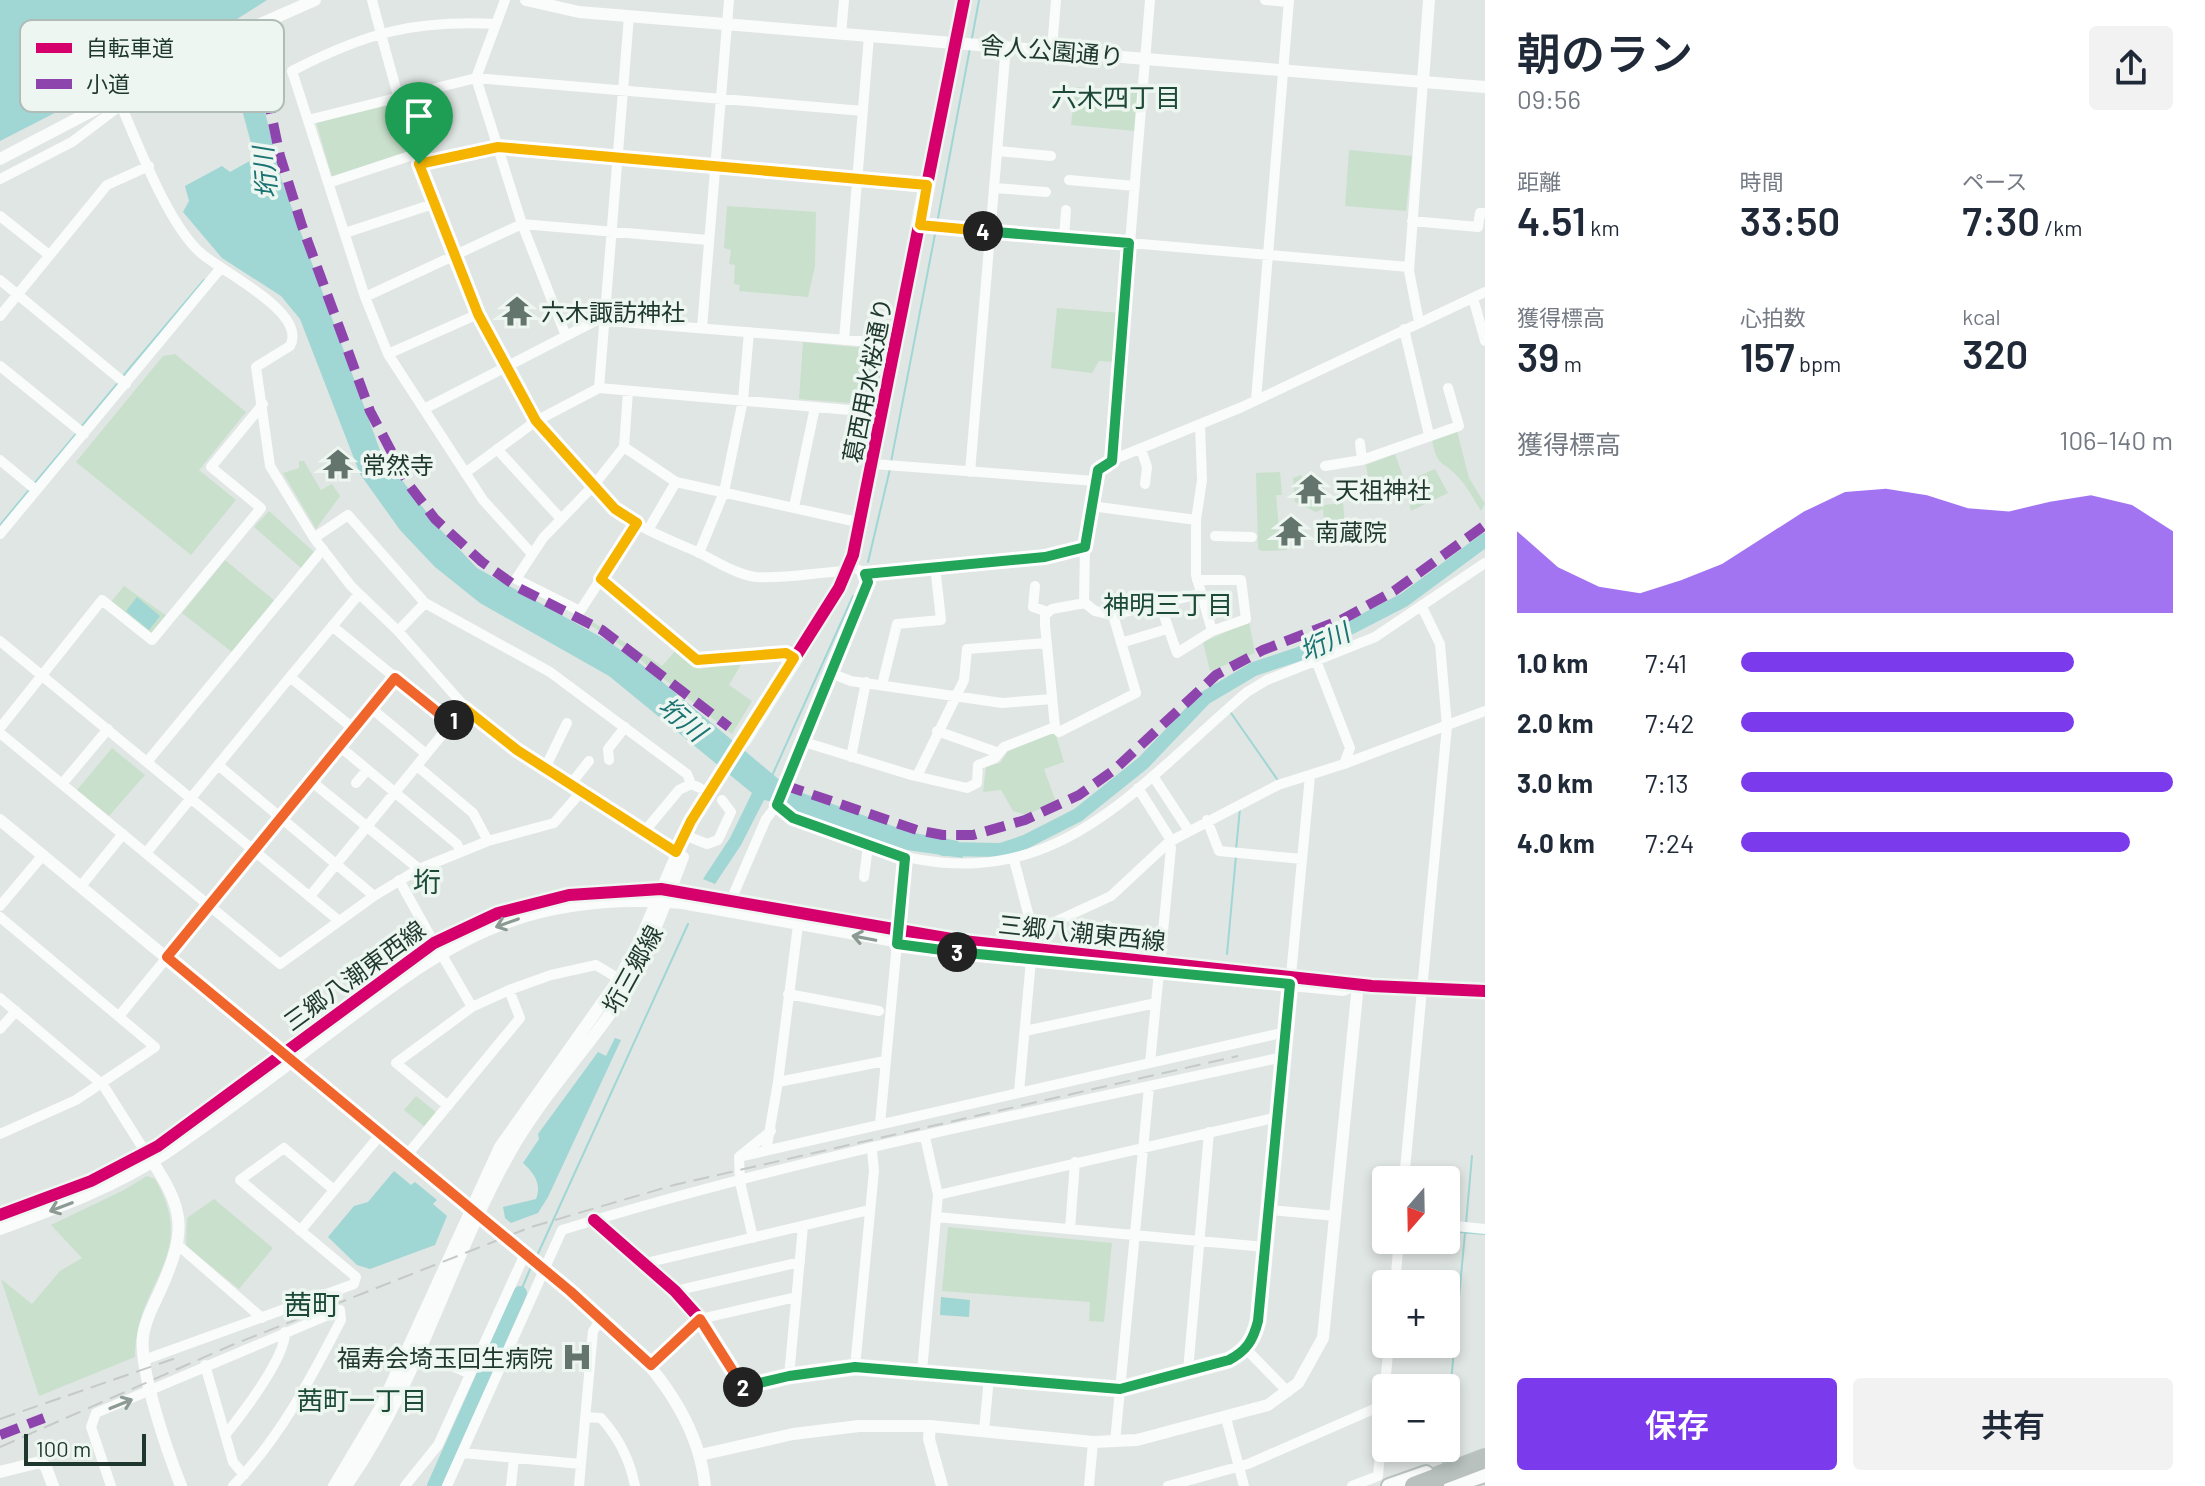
<!DOCTYPE html>
<html lang="ja">
<head>
<meta charset="utf-8">
<style>
  :root { --surface:#fff; --page:#f2f2f3; --text:#1f2937; --muted:#747a83; --accent:#7c3aed }
  body { margin:0; font-family:Barlow,"Noto Sans JP",sans-serif; background:var(--page); color:var(--text); height:100vh; display:flex; flex-direction:column; font-size:30px; white-space:nowrap }
  * { box-sizing:border-box; margin:0 }
  p { font-size:26px; color:var(--muted) }
  .icon { flex:none; width:44px; height:44px; fill:none; stroke:currentColor; stroke-width:2; stroke-linecap:round; stroke-linejoin:round }
  .map { position:relative; flex:1; overflow:hidden }
  .panel { display:flex; flex-direction:column; background:var(--surface); width:720px }
  .panel>* { flex:none }
  .needle { width:52px; rotate:200deg }
  .buttons { position:absolute; left:1372px; top:1166px; display:grid; gap:16px }
  .buttons a { display:grid; place-items:center; width:88px; height:88px; border-radius:8px; background:var(--surface); box-shadow:0 4px 12px #0003; font-size:40px }
  .scale { position:absolute; left:24px; bottom:20px; width:122px; box-sizing:border-box; padding-left:8px; border:4px solid #1f382d; border-top:0; font-size:22px; line-height:28px; white-space:nowrap; color:#1f382d; -webkit-text-stroke:6px #edf6f0; paint-order:stroke }
  .pin { position:absolute; display:grid; place-items:center; width:68px; height:68px; color:#fff; margin:-82px -34px; border-radius:50% 50% 50% 0; rotate:-45deg; box-shadow:0 0 8px #0007 }
  .pin .icon { rotate:45deg }
  .km { position:absolute; width:40px; height:40px; margin:-20px; border-radius:50%; background:#222; color:#fff; font-size:22px; line-height:40px; text-align:center }
  .round { display:grid; place-items:center; flex:none; width:84px; height:84px; border-radius:8px; background:var(--page) }
  .summary { display:flex; align-items:center; justify-content:space-between; height:136px; padding:0 32px }
  h1 { font-size:44px; font-weight:600; line-height:60px }
  .stats { display:grid; grid-template-columns:repeat(3,1fr); gap:12px; height:136px; padding:8px 32px }
  .stats div { display:grid; align-content:center }
  .stats b { font-size:40px; font-weight:600 }
  .stats small { font-size:22px; font-weight:400 }
  .stats p { font-size:22px }
  .chart { height:224px; padding:16px 32px }
  .chart p { display:flex; justify-content:space-between }
  .chart svg { width:100%; height:144px; margin-top:8px; fill:var(--accent); opacity:.7 }
  .primary-button { display:flex; gap:16px; margin-top:auto; padding:16px 32px }
  .primary-button a { flex:1; height:92px; border-radius:8px; background:var(--accent); color:#fff; font-size:32px; font-weight:600; line-height:92px; text-align:center }
  .primary-button a+a { background:var(--page); color:var(--text) }
  ul { padding:0 32px; list-style:none; font-size:26px }
  li { display:grid; grid-template-columns:128px 96px 1fr; align-items:center; height:60px }
  li i { height:20px; border-radius:10px; background:var(--accent) }
  main { display:flex; flex:1; min-height:0 }
  .map>svg:first-child { display:block }
</style>
</head>
<body>
<main>
<div class="map">
<svg width="1485" height="1486" viewBox="0 0 1485 1486">
  <rect width="100%" height="100%" fill="#e0e6e3"/>
  <path fill="#c9e0cc" d="M1075 87 1138 92 1135 131 1071 125Z
    M391 103 408 148 407 152 332 177 316 122Z
    M1349 150 1412 156 1406 211 1345 206Z
    M727 206 816 212 815 266 808 297 739 291 740 285 734 284 735 265 729 264 731 250 724 248Z
    M1057 308 1120 313 1115 362 1099 361 1092 373 1051 368Z
    M803 342 885 350 876 405 799 399Z
    M175 354 246 412 199 470 236 500 191 555 76 462 163 356Z
    M1457 431 1469 478 1485 504 1481 511C1474 500 1467 486 1458 477 1443 460 1437 468 1432 440Z
    M1395 454 1405 482 1435 469 1448 493 1411 511 1406 487 1371 495 1366 465Z
    M299 461H304L321 490 332 484 340 496 316 529 283 473 299 468Z
    M1280 472 1282 495H1276L1280 540H1286L1287 550 1262 551 1258 549 1256 473Z
    M1301 475 1309 490 1322 483 1324 486V505L1343 503 1347 545H1333L1332 523 1324 522 1323 509 1316 512 1295 502 1293 478Z
    M269 511 314 552 301 568 254 527Z
    M225 560 275 601 232 652 182 613Z
    M124 586 167 616 153 635 110 603Z
    M582 615 662 666 676 650 698 669 742 663 729 685 752 701 732 734 632 653 580 618Z
    M1249 622 1255 653 1210 671 1203 642Z
    M1051 732 1056 736 1064 762 1044 769 1056 802 1026 815 1013 811 1001 790 983 792 986 767 1000 763 1010 748Z
    M112 748 145 775 109 816 77 790Z
    M416 1096 437 1113 425 1127 404 1110Z
    M147 1176 155 1179C200 1257 135 1281 135 1357L39 1396 1 1279 32 1304 60 1271 82 1258 51 1225 124 1190Z
    M214 1199 273 1248 239 1289 186 1246 187 1218Z
    M948 1227 1112 1243 1104 1322 1089 1321 1090 1302 942 1291Z"/>
  <path fill="#a0d6d4" d="M0 0H267L234 21 0 141Z
    M251 54 281 178 381 453 438 527 477 568 606 640 641 664 782 782 773 802 764 800 741 845 715 884 703 879 730 838 752 793 609 676 480 603 435 567 400 530 360 474 300 319 281 296 222 258 183 212 189 201 185 186 222 166 230 172 255 158 230 65Z
    M137 597 160 616 149 630 126 611Z
    M789 788 909 832 958 841 963 858 907 850 797 812 785 800Z
    M615 1038 621 1040 548 1197 538 1213 511 1223 505 1218 503 1207 536 1199C542 1184 534 1173 523 1163L539 1139 538 1134 598 1052 606 1056Z
    M394 1171 411 1185 415 1182 437 1200 433 1204 447 1216 435 1245 370 1269 357 1265 328 1237 354 1206 368 1202Z
    M941 1297 970 1300 969 1317 940 1315Z"/>
  <g fill="none" stroke-linecap="round" stroke-linejoin="round">
    <path stroke="#a0d6d4" stroke-width="2" d="M972 38 979 0
      M937 223 970 48
      M123 376 204 280
      M82 426 117 384
      M891 462 936 229
      M34 484 76 434
      M0 525 30 489
      M868 562 890 469
      M1231 713 1277 779
      M771 778 853 596
      M1236 850 1240 808
      M1227 954 1236 856
      M1466 1223 1472 1156
      M1446 1231 1485 1234
      M536 1258 688 924
      M520 1293 531 1267
      M1446 1435 1465 1233
      M1443 1465 1445 1448"/>
    <path stroke="#a0d6d4" stroke-width="14" d="M943 849 1001 850 1025 842 1078 815 1143 763 1205 698 1254 669 1299 654 1404 600 1485 540
      M434 1486 520 1293"/>
    <g stroke="#bac3be" stroke-width="18">
      <path id="secondary" d="M1389 1486 1426 1473
        M1451 1486 1485 1475"/>
    </g>
    <g stroke="#bac3bf" stroke-width="22">
      <path id="motorway" d="M1414 1486 1485 1459"/>
    </g>
    <path stroke="#fafbfb" stroke-width="10" d="M372 0C418 175 476 384 615 508 637 528 668 539 695 551 713 559 736 575 756 577 786 579 818 572 847 571
      M505 0 476 78 522 224 566 336
      M1265 0 1289 2
      M496 24C413 20 365 33 292 71L365 297 388 354 483 500 532 554
      M841 34 844 0
      M1052 49 1056 0
      M117 96C136 139 168 226 202 254 224 273 308 313 290 346L256 367 270 466 314 538 351 586 398 631 472 715 561 779 676 852
      M308 120 476 78 863 111
      M998 151 1051 156
      M419 164 498 147 927 185
      M0 179 72 142 121 105
      M1069 180 1135 186
      M328 183 416 154
      M995 188 1046 192
      M0 216 49 255
      M1412 221 1478 227 1480 213H1485
      M920 225 1409 267
      M345 233 433 204
      M1064 238 1066 210
      M0 280 126 384
      M365 297 522 224 708 240
      M1473 298 1485 341
      M0 316 107 185 149 166
      M1419 322 1409 271 1423 81
      M702 328 729 0
      M1404 329 1429 435
      M844 340 869 36
      M388 354 478 314
      M0 366 84 434
      M599 388 629 16
      M628 391 624 447 594 485 543 538 516 579 580 611 637 523
      M1256 400 1289 0
      M424 409 597 320 896 344
      M1360 443 1362 460
      M624 447 676 482 862 523
      M497 449 561 519
      M1141 449 1147 467 1145 484
      M0 460 36 490
      M1112 461 1150 0
      M873 464 1095 481
      M1325 466 1362 460 1459 426 1448 388
      M970 472 1006 46
      M465 473 536 421 599 388 883 413
      M1091 506 1196 520V575L1212 631
      M794 507 815 407
      M1196 520 1202 480 1200 425
      M648 530 676 482
      M0 534 220 269
      M1215 536 1252 537
      M314 538 348 515 425 603 550 672 687 774 691 784
      M699 553 724 492 743 400 749 332
      M865 574 1045 557 1085 547
      M601 579 697 660 786 653 794 658
      M1035 586 1033 607 1048 612
      M1159 601 1177 653 1212 631 1246 619 1241 580H1197
      M1084 603 1085 547 1100 465 1242 407 1485 292
      M332 626 451 723
      M398 631 425 603
      M0 641 338 920
      M1121 643 1167 629
      M1317 663 1350 748 1344 764
      M830 673 851 681 1002 703 1052 699
      M290 677 359 594
      M882 685 897 624 941 620 935 566
      M371 708 426 754
      M1055 727 1059 732 1136 693 1113 615
      M0 728 102 600 152 640 261 508 211 467 263 404
      M937 731 999 753
      M0 733 280 964 374 896 419 869 488 841 554 823 581 792
      M801 741 911 775 967 788 977 783 978 765 995 758 1004 747 1055 727 1045 625V615L1052 609 1085 603 1095 611 1113 615 1199 594
      M339 746 457 844 460 851
      M851 757 866 682
      M609 760 608 749 625 727
      M147 762 323 549
      M218 765 374 896
      M417 766 473 813 488 841
      M545 768 567 723
      M917 776 964 680 967 649 1047 643
      M1153 776 1189 831
      M311 781 419 869
      M356 783 367 770
      M62 784 108 729
      M570 785 589 761
      M1138 788 1169 837 1171 848 1160 963
      M777 805C802 828 845 839 877 849 1050 904 1129 793 1247 692L1267 680 1375 637 1485 563
      M1207 820 1219 851 1302 859
      M644 832 679 790 691 784 700 788
      M692 838 707 844 718 840 731 812 722 800
      M146 853 290 677 354 729
      M1014 860 1033 932 1030 949
      M864 877 868 846
      M399 880 434 943
      M81 886 123 834
      M310 896 464 708
      M731 900 766 819 777 805 868 582 864 572 850 566
      M0 906 43 855
      M0 917 155 1047 76 1100 0 1134
      M1033 932 1111 896 1169 842 1278 785 1344 764 1485 711
      M1291 975 1310 776
      M509 990 551 975 596 965 619 979
      M788 994 879 1011
      M0 998 103 1085 146 1153
      M120 1015 395 678
      M0 1029 16 1011
      M1025 1031 1156 1003
      M1150 1063 1159 972
      M778 1082 798 925
      M1019 1092 1031 960
      M448 1106 396 1063 472 1007
      M880 1124 905 858
      M766 1151 778 1082 885 1061
      M407 1155 520 1018 509 990 472 1007 442 955
      M740 1156 771 1131
      M1404 1180 1447 726 1440 644 1422 607
      M938 1195 1278 1117
      M1269 1210 1336 1216
      M937 1217 1265 1247
      M594 1220 675 1291 700 1319 743 1387 789 1376 855 1367 1120 1389 1229 1360C1246 1350 1253 1341 1258 1321L1290 984
      M1446 1225 1485 1229
      M1070 1229 1075 1162
      M300 1231 381 1134
      M753 1238 740 1182 739 1157 1286 1032
      M179 1246 262 1318
      M646 1266 650 1262 869 1210
      M1395 1284 1399 1240
      M675 1291 800 1262
      M1246 1349 1288 1392
      M419 1351 470 1374
      M144 1360 354 1284 356 1277 240 1180 284 1148 334 1190
      M205 1365 233 1462 244 1475
      M651 1365 700 1319 796 1297
      M855 1367 874 1171 872 1150
      M922 1371 938 1195 925 1137
      M1188 1371 1209 1132
      M789 1376 803 1226
      M586 1417 601 1418C619 1438 630 1460 635 1486
      M1226 1418 1244 1486
      M984 1431 989 1377
      M226 1434C242 1414 286 1357 285 1332
      M1115 1442 1149 1087
      M462 1453 581 1464
      M111 1486 91 1427 96 1413 340 1310 341 1320C310 1380 280 1438 233 1486
      M405 1486 438 1445 525 1254
      M447 1486 562 1230C798 1157 1043 1110 1283 1057
      M511 1486 514 1458
      M579 1486 593 1331 602 1318
      M1089 1486 1093 1442
      M1168 1486 1248 1464 1383 1405 1389 1344
      M1352 1486 1378 1476 1383 1418 1378 1407"/>
    <path stroke="#fafbfb" stroke-width="12" d="M526 0 579 12 1485 87
      M1423 81 1429 0
      M0 159 247 30 315 0
      M0 820 615 1329C659 1371 699 1424 705 1486
      M148 1155C186 1211 187 1230 160 1291 153 1306 145 1321 143 1337 139 1371 168 1453 181 1486
      M0 1215 91 1181 158 1146 434 943 498 913 569 895 661 889 963 941 1372 986 1485 991
      M0 1229C57 1208 115 1187 166 1153 230 1110 290 1062 352 1016 400 980 451 942 508 922 564 902 623 898 682 903L962 953 1343 990 1358 984
      M930 1426 929 1439 942 1486
      M700 1455 793 1434 859 1426H930L1093 1442 1137 1440 1268 1405 1298 1383 1323 1338 1358 984
      M0 1472 40 1462 46 1467 53 1486
      M334 1486 381 1407 500 1147 619 979 641 938 691 821 850 566 862 523 964 0
      M346 1486C418 1384 449 1261 509 1154 540 1098 584 1053 619 1001 647 956 664 906 683 857"/>
    <use href="#secondary" stroke="#fafbfb" stroke-width="14"/>
    <use href="#motorway" stroke="#b8c1be" stroke-width="18"/>
    <path stroke="#c5c9c7" stroke-width="2" stroke-dasharray="16 8" stroke-linecap="butt" d="M0 1419 179 1357
      M0 1447 232 1345 531 1227 674 1185 1238 1056"/>
    <path stroke="#8e44ad" stroke-width="10" stroke-dasharray="20 10" stroke-linecap="butt" d="M267 94 280 156 302 226 370 411 409 485 435 519 482 562 517 587 602 630 729 727
      M784 785 917 830 943 835H973L1025 820 1079 795 1114 770 1216 675 1263 650 1341 620 1394 591 1485 525
      M0 1435 44 1418"/>
    <g stroke="#edf6f0" stroke-width="17">
      <path id="cycleway" d="M743 740 839 588 853 555 964 0
        M0 1215 91 1181 158 1146 434 943 498 913 569 895 661 889 963 941 1372 986 1485 991
        M594 1220 675 1291 700 1319 743 1387 789 1376 855 1367 1120 1389 1229 1360C1246 1350 1253 1341 1258 1321L1290 984"/>
    </g>
    <use href="#cycleway" stroke="#d6006c" stroke-width="12"/>
  </g>
  <defs><path id="oneway-shaft" d="M-6 0H5M1.5-3L5.5 0L1.5 3" fill="none" stroke-width="1.6" stroke-linecap="round" stroke-linejoin="round" transform="scale(2)"/></defs>
  <g stroke="#8c9a94">
    <use href="#oneway-shaft" transform="translate(507 923) rotate(160)"/>
    <use href="#oneway-shaft" transform="translate(864 938) rotate(-169)"/>
    <use href="#oneway-shaft" transform="translate(61 1207) rotate(159)"/>
    <use href="#oneway-shaft" transform="translate(121 1404) rotate(-22)"/>
  </g>
  <g fill="none" stroke-linecap="round" stroke-linejoin="round">
    <g stroke="#fff" stroke-width="16">
      <path id="split-1" d="M419 164 478 314 536 421 615 509 637 523 601 579 697 660 786 653 794 658 691 821 676 852 517 750 464 708 454 720"/>
    </g>
    <g stroke="#fff" stroke-width="16">
      <path id="split-2" d="M454 720 451 723 395 678 167 957 570 1291 651 1365 700 1319 743 1387"/>
    </g>
    <g stroke="#fff" stroke-width="16">
      <path id="split-3" d="M743 1387 789 1376 855 1367 1120 1389 1229 1360C1246 1351 1253 1341 1258 1321L1290 984 957 952"/>
    </g>
    <g stroke="#fff" stroke-width="16">
      <path id="split-4" d="M957 952 897 944 905 858 793 818 777 805 868 582 865 574 1045 557 1085 547 1098 470 1112 461 1129 243 983 231"/>
    </g>
    <g stroke="#fff" stroke-width="16">
      <path id="split-5" d="M419 164 498 147 927 185 920 225 983 231"/>
    </g>
    <use href="#split-1" stroke="#f5b400" stroke-width="10"/>
    <use href="#split-2" stroke="#f0652b" stroke-width="10"/>
    <use href="#split-3" stroke="#22a559" stroke-width="10"/>
    <use href="#split-4" stroke="#22a559" stroke-width="10"/>
    <use href="#split-5" stroke="#f5b400" stroke-width="10"/>
  </g>
  <defs>
    <g id="temple-bare" transform="scale(2.4)"><path d="M0-6L5-2H3V0L6.5 2.5H4V6H1.5V3h-3V6H-4V2.5H-6.5L-3 0V-2H-5Z" fill="#63756d" stroke="#edf6f0" stroke-width="2.5" paint-order="stroke"/></g>
    <g id="hospital-bare" transform="scale(2.4)"><path d="M-5-5h3v3.5h4V-5h3V5h-3V1.5h-4V5h-3Z" fill="#63756d" stroke="#edf6f0" stroke-width="2.5" paint-order="stroke"/></g>
  </defs>
  <g fill-rule="evenodd">
    <use href="#temple-bare" x="517" y="311"/>
    <use href="#temple-bare" x="338" y="464"/>
    <use href="#temple-bare" x="1311" y="489"/>
    <use href="#temple-bare" x="1291" y="531"/>
    <use href="#hospital-bare" x="577" y="1357"/>
  </g>
  <g text-anchor="middle" dominant-baseline="central" stroke-width="7" stroke-linejoin="round" paint-order="stroke">
    <g font-size="24" fill="#1f382d" stroke="#edf6f0">
      <text transform="translate(1052 50) rotate(5)">舎人公園通り</text>
      <text transform="translate(867 380) rotate(-79)">葛西用水桜通り</text>
      <text transform="translate(1082 932) rotate(6)">三郷八潮東西線</text>
      <text transform="translate(632 969) rotate(-61)">垳三郷線</text>
      <text transform="translate(354 975) rotate(-36)">三郷八潮東西線</text>
    </g>
    <g font-size="24" fill="#1f382d" stroke="#edf6f0" text-anchor="start">
      <text x="541" y="311">六木諏訪神社</text>
      <text x="362" y="464">常然寺</text>
      <text x="1335" y="489">天祖神社</text>
      <text x="1315" y="531">南蔵院</text>
      <text x="553" y="1357" text-anchor="end">福寿会埼玉回生病院</text>
    </g>
    <g font-size="26" fill="#1c4a37" stroke="#edf6f0">
      <text x="1116" y="96">六木四丁目</text>
      <text x="1168" y="603">神明三丁目</text>
      <text x="362" y="1399">茜町一丁目</text>
    </g>
    <g font-size="26" font-style="italic" fill="#1b7373" stroke="#edf6f0">
      <text transform="translate(264 173) rotate(-95)">垳川</text>
      <text transform="translate(1324 641) rotate(-26)">垳川</text>
      <text transform="translate(683 718) rotate(40)">垳川</text>
    </g>
    <g font-size="28" fill="#1c4a37" stroke="#edf6f0">
      <text x="427" y="881">垳</text>
      <text x="312" y="1304">茜町</text>
    </g>
  </g>
  <rect x="20" y="20" width="264" height="92" rx="12" fill="#edf6f0" stroke="#afbdb6" stroke-width="2"/>
  <rect x="36" y="43" width="36" height="10" fill="#d6006c"/>
  <rect x="36" y="79" width="36" height="10" fill="#8e44ad"/>
  <g font-size="22" fill="#1f382d">
    <text x="86" y="56">自転車道</text>
    <text x="86" y="92">小道</text>
  </g>
</svg>
<div class="buttons">
<a><svg class="needle" viewBox="-14 -14 28 28"><path d="M0-13l5 13h-10z" fill="#e53935"/><path d="M0 13l5-13h-10z" fill="#747a83"/></svg></a>
<a>+</a>
<a>−</a>
</div>
<div class="scale">100 m</div>
<div class="pin" style="left:419px;top:164px;background:#1e9e55"><svg class="icon" aria-label="arrive" viewBox="0 0 24 24"><path d="M6 21V4h12l-3 4 3 4H6"/></svg></div>
<b class="km" style="left:454px;top:720px">1</b>
<b class="km" style="left:743px;top:1387px">2</b>
<b class="km" style="left:957px;top:952px">3</b>
<b class="km" style="left:983px;top:231px">4</b>
</div>
<section class="panel">
<div class="summary"><div><h1>朝のラン</h1><p>09:56</p></div><a class="round"><svg class="icon" aria-label="share" viewBox="0 0 24 24"><path d="M12 15V3M7 8l5-5 5 5M5 13v7h14v-7"/></svg></a></div>
<div class="stats">
<div><p>距離</p><b>4.51<small> km</small></b></div>
<div><p>時間</p><b>33:50</b></div>
<div><p>ペース</p><b>7:30<small> /km</small></b></div>
</div>
<div class="stats">
<div><p>獲得標高</p><b>39<small> m</small></b></div>
<div><p>心拍数</p><b>157<small> bpm</small></b></div>
<div><p>kcal</p><b>320</b></div>
</div>
<div class="chart"><p><span>獲得標高</span>106–140 m</p>
<svg viewBox="0 0 160 44" preserveAspectRatio="none"><path d="M0 44V19L10 30L20 36L30 38L40 34L50 29L60 21L70 13L80 7L90 6L100 8L110 12L120 13L130 10L140 8L150 11L160 19V44z"/></svg>
</div>
<ul>
<li><b>1.0 km</b>7:41<i style="width:77%"></i></li>
<li><b>2.0 km</b>7:42<i style="width:77%"></i></li>
<li><b>3.0 km</b>7:13<i style="width:100%"></i></li>
<li><b>4.0 km</b>7:24<i style="width:90%"></i></li>
</ul>
<div class="primary-button"><a>保存</a><a>共有</a></div>
</section>
</main>
</body>
</html>
